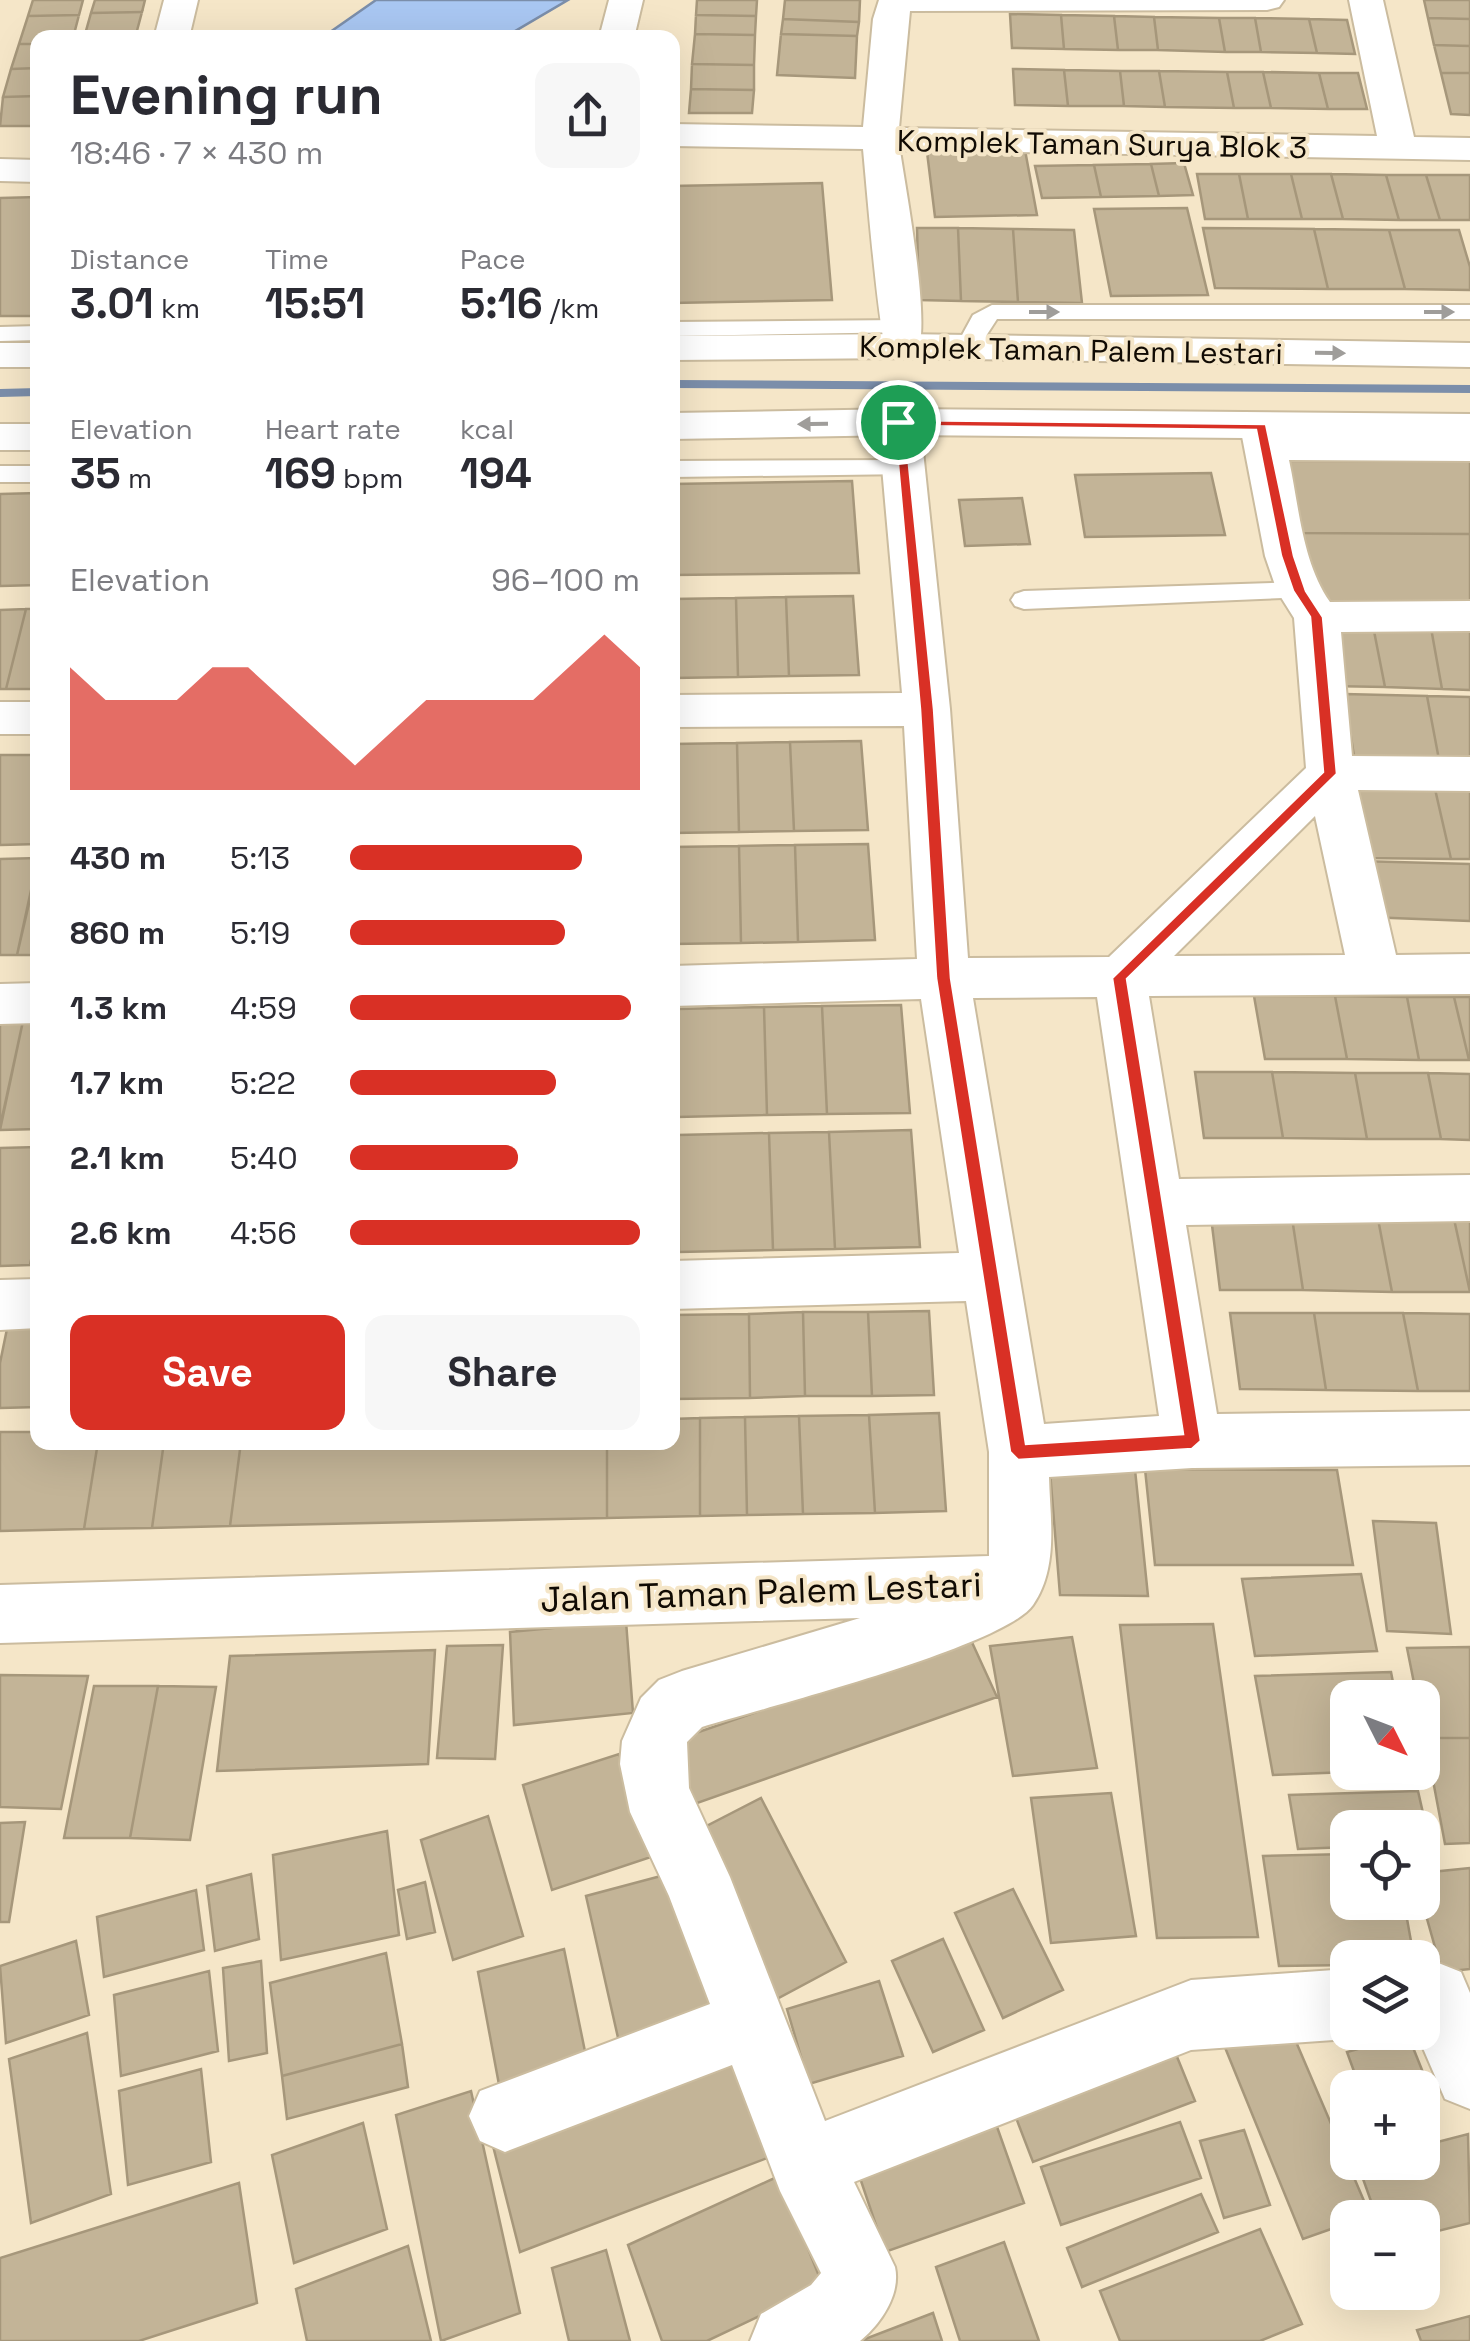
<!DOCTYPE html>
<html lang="en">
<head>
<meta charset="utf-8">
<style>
  :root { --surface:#fff; --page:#f7f7f7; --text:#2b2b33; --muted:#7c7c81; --accent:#d93025 }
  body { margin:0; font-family:"Space Grotesk",sans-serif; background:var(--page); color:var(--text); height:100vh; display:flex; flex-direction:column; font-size:38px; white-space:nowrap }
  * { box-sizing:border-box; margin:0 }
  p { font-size:32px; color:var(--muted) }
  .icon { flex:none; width:55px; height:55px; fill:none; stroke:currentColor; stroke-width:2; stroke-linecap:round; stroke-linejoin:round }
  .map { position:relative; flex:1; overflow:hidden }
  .panel { position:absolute; left:30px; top:30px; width:650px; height:1420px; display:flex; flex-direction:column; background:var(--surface); border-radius:20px; box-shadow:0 10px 40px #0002 }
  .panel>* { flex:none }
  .needle { width:65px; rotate:132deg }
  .tools { position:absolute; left:1330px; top:1680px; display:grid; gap:20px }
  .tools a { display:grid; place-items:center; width:110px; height:110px; border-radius:20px; background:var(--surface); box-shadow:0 10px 40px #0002; font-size:50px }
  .pin { position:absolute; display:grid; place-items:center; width:85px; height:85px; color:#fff; margin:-42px; border:5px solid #fff; border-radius:50%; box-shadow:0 2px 10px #0007 }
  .round { display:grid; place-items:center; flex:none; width:105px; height:105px; border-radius:20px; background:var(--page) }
  .head { display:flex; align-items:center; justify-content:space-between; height:170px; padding:0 40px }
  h1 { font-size:55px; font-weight:700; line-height:75px }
  .stats { display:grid; grid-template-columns:repeat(3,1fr); gap:15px; height:170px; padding:10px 40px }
  .stats div { display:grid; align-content:center }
  .stats b { font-size:42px; font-weight:700 }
  .stats small { font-size:28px; font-weight:400 }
  .stats p { font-size:28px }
  .chart { height:280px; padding:20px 40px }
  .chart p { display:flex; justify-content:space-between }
  .chart svg { width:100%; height:180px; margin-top:10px; fill:var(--accent); opacity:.7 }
  .button { display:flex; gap:20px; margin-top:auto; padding:20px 40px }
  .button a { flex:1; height:115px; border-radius:20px; background:var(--accent); color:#fff; font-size:40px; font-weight:700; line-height:115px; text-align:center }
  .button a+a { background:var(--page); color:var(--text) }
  ul { padding:0 40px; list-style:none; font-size:32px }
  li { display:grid; grid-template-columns:160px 120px 1fr; align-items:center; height:75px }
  li i { height:25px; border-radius:12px; background:var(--accent) }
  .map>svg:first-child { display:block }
</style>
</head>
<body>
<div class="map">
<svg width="1470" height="2341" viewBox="0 0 1470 2341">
  <rect width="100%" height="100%" fill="#f5e6c8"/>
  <path fill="#a9c7f2" stroke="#7b8eaa" stroke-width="2.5" d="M376 0H568L505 37H323Z"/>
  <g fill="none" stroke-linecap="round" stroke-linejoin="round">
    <path fill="#7b8eaa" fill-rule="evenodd" d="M672 380 1470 385V393L672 388Z
      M38 388V396L0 397V389Z"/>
  </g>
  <path fill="#c3b497" stroke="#a6977b" stroke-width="2.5" d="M33 0H83L79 15 28 16Z
    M95 0H145L142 12 91 13Z
    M697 0H757L756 16 696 15Z
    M785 0H860L859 22 783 19Z
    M1424 0H1470V19L1428 18Z
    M142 12 135 38H84L91 13Z
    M1010 14 1061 15 1064 49 1012 48Z
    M79 15 73 38H38V44H19L28 16Z
    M696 15 756 16 755 35 695 34Z
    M1061 15 1114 16 1118 50 1064 49Z
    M1114 16 1154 17 1158 50H1118Z
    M1154 17 1219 18 1225 52 1158 50Z
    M1219 18H1255L1261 52H1225Z
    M1255 18 1309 19 1317 53 1261 52Z
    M1428 18 1470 19V46L1434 45Z
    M783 19 859 22 857 36 781 34Z
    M1309 19 1347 20 1355 54 1317 53Z
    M695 34 755 35 754 65 692 64Z
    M781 34 857 36 855 78 777 75Z
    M19 44H38V68L11 69Z
    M1434 45 1470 46V73H1441Z
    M692 64 754 65V90L691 89Z
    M38 68V96L3 97 11 69Z
    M1013 69 1064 70 1068 106 1015 105Z
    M1064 70 1120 71 1124 106H1068Z
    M1120 71H1159L1165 107 1124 106Z
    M1159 71 1227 72 1234 108 1165 107Z
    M1227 72H1263L1271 108H1234Z
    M1263 72 1319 73 1328 109 1271 108Z
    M1319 73H1358L1367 109H1328Z
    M1441 73H1470V115L1451 114Z
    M691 89 754 90 752 113H689Z
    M38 96V126H0L3 97Z
    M1025 150 1037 215 935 217 927 152Z
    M1184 163 1193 195 1159 196 1151 164Z
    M1151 164 1159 196 1101 197 1094 165Z
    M1094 165 1101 197 1042 198 1035 166Z
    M1197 174H1239L1248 219H1205Z
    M1239 174H1291L1302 219H1248Z
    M1291 174H1331L1343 219H1302Z
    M1331 174 1386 175 1399 220 1343 219Z
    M1386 175H1426L1440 220H1399Z
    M1426 175H1470V220H1440Z
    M822 183 832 300 672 303V186Z
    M38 197V316H0V198Z
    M1187 208 1208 295 1111 296 1094 209Z
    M917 228H958L961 301 919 300Z
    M958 228 1013 229 1018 302 961 301Z
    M1203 228 1314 229 1328 289 1215 288Z
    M1013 229 1074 230 1082 303 1018 302Z
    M1314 229 1389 230 1405 289H1328Z
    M1389 230H1459L1470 267V290L1405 289Z
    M1284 461H1470V534L1299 533Z
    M1211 473 1225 535 1085 537 1075 475Z
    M852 481 859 573 672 575V484Z
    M38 493V585L0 586V494Z
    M1022 498 1030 544 965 546 959 500Z
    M1299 533 1470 534V603H1315Z
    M853 596 859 675 789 676 786 597Z
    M786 597 789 676 738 677 736 598Z
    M736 598 738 677 672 678V599Z
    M26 609H38V689H6Z
    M26 609 6 689H0V610Z
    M1319 625 1373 626 1385 687 1329 686Z
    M1373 626 1431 628 1442 689 1385 687Z
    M1431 628 1470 629V690L1442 689Z
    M1344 694 1427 696 1440 765 1355 762Z
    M1427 696 1470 697V765H1440Z
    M861 741 868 830 794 831 790 742Z
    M790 742 794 831 739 832 737 743Z
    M737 743 739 832 672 833V744Z
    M0 755H38V844L0 845Z
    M1348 789H1435L1451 859 1362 858Z
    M1435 789 1470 790V859H1451Z
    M868 844 875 940 798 942 795 845Z
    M795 845 798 942 741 943 739 846Z
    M739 846 741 943 672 944V847Z
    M38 858 17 955H0V859Z
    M1358 861 1470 864V921L1367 917Z
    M38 865V955H17Z
    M1254 996H1335L1347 1059H1265Z
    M1335 996 1407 997 1419 1060 1347 1059Z
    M1407 997H1454L1469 1060H1419Z
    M1454 997H1470V1060H1469Z
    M901 1005 910 1113 827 1114 822 1006Z
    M822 1006 827 1114 767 1115 764 1007Z
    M764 1007 767 1115 678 1117V1009Z
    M672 1009H678V1117H672Z
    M0 1021H23L0 1127Z
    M23 1021H38V1129L0 1130Z
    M1195 1072H1272L1283 1138H1204Z
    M1272 1072 1355 1073 1367 1139 1283 1138Z
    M1355 1073H1428L1441 1139H1367Z
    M1428 1073 1470 1074V1140L1441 1139Z
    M911 1130 920 1247 835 1249 829 1132Z
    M829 1132 835 1249 773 1250 769 1133Z
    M769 1133 773 1250 679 1252 678 1135Z
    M672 1135H678L679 1252H672Z
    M38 1147V1227L30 1265 0 1266V1148Z
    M1211 1217 1292 1218 1303 1290H1220Z
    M1292 1218 1378 1219 1392 1292 1303 1290Z
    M1378 1219H1454L1470 1292H1392Z
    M1454 1219H1470V1292Z
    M929 1311 934 1395 872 1396 868 1312Z
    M803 1312 805 1396 750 1398 749 1314Z
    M803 1312H868L872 1396H805Z
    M1230 1313H1314L1326 1390 1240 1389Z
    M1314 1313H1403L1418 1391 1326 1390Z
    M1403 1313 1470 1314V1391H1418Z
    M749 1314 750 1398 672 1399V1315Z
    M38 1323V1407L0 1408V1363L8 1324Z
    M939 1413 946 1511 875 1513 869 1415Z
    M869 1415 875 1513 803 1514 799 1416Z
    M799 1416 803 1514 747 1515 745 1417Z
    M745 1417 747 1515 700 1516V1418Z
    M700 1418V1516L607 1518V1442H672V1419Z
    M0 1432H38V1442H98L84 1529 0 1531Z
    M98 1442H164L152 1528 84 1529Z
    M164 1442H241L230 1526 152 1528Z
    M241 1442H607V1518L230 1526Z
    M1049 1459 1134 1460 1148 1596 1060 1595Z
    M1145 1469 1337 1470 1353 1565H1155Z
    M1373 1521 1436 1523 1451 1634 1387 1631Z
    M1361 1574 1377 1651 1255 1656 1242 1579Z
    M626 1621 633 1713 514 1725 510 1632Z
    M1213 1624 1258 1937 1157 1938 1120 1625Z
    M1072 1637 1097 1768 1013 1776 990 1646Z
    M970 1638 997 1697 686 1807 664 1744Z
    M503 1645 495 1759 437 1758 447 1646Z
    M1470 1647V1738H1425L1422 1698H1417L1407 1648Z
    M435 1650 428 1764 217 1771 230 1656Z
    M1391 1672 1396 1698H1348V1772L1273 1775 1255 1676Z
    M0 1675 88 1676 61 1809 0 1807Z
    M94 1686H158L130 1838H64Z
    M158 1686 216 1687 190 1840 130 1838Z
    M1425 1738H1470V1843L1445 1844Z
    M619 1754 651 1857 552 1890 523 1785Z
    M1418 1791 1430 1844H1422V1828H1348V1847L1298 1849 1289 1795Z
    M1111 1793 1136 1936 1051 1943 1031 1798Z
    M761 1798 846 1962 773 2001 691 1834Z
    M488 1816 523 1936 453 1960 421 1840Z
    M25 1822 9 1922H0V1823Z
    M387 1831 399 1935 281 1960 273 1855Z
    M1348 1854V1902H1404L1414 1958H1348V1965L1279 1966 1263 1856Z
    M1470 1868V1969L1442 1972 1422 1901V1873Z
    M687 1869 726 2022 621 2051 586 1896Z
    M251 1874 259 1939 215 1951 207 1886Z
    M425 1882 435 1932 407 1939 398 1890Z
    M1013 1889 1063 1990 1003 2018 955 1913Z
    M196 1890 204 1950 104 1977 97 1917Z
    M943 1939 984 2030 933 2052 892 1961Z
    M76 1941 89 2015 6 2043 0 1966Z
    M564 1949 588 2066 500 2090 478 1972Z
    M386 1953 402 2044 282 2076 270 1983Z
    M261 1961 267 2053 229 2061 223 1968Z
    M209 1971 218 2051 121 2076 114 1995Z
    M879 1981 903 2056 809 2084 787 2009Z
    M1288 2023 1370 2215 1348 2218V2223L1303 2239 1224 2045Z
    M87 2033 111 2194 31 2223 9 2059Z
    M1408 2035 1438 2110 1422 2115V2088H1360L1347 2052Z
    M1171 2042 1195 2101 1033 2162 1010 2102Z
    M402 2044 408 2087 287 2119 282 2076Z
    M747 2045 783 2152 520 2252 491 2138Z
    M201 2069 211 2162 128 2185 119 2091Z
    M471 2091 520 2313 441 2341 396 2115Z
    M1180 2122 1201 2178 1061 2225 1041 2167Z
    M363 2123 387 2229 294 2263 272 2155Z
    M996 2124 1024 2203 885 2252 858 2172Z
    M1244 2130 1270 2205 1224 2218 1200 2141Z
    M1468 2134 1470 2223 1422 2235V2218H1377L1357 2162H1422V2146Z
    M779 2176 823 2286 707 2341H662L628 2245Z
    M239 2183 257 2303 139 2341H0V2258Z
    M1201 2194 1218 2232 1082 2287 1067 2248Z
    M1260 2229 1302 2324 1260 2341H1120L1100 2291Z
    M1004 2242 1039 2341H960L936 2267Z
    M408 2246 431 2341H307L296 2289Z
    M606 2250 630 2341H569L552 2268Z
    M933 2313 942 2341H860Z
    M1470 2316V2341H1421L1417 2330Z"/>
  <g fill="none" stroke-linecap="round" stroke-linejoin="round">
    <g stroke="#cbbc9f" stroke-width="4">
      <path id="service" d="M992 305H1470V319H997L975 353H959L955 348 973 315Z
        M903 320 915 327 911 332 672 336V322Z
        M38 326V340L0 341V327Z
        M903 460 912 462 916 468 912 474 672 477V461Z
        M0 466H38V482H0Z
        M1299 582 1308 585 1312 591 1308 597 1024 609 1015 606 1011 600 1015 594 1024 591Z"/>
    </g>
    <g stroke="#cbbc9f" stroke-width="4">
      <path id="minor" d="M164 0H198L189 38H154Z
        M609 0H643L634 38H599Z
        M879 0H1284L1279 7 1267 10 910 11 899 128 1377 136 1349 0H1383L1414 137 1470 138V160L900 150C905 186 933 331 916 355L902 358 888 355C879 343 866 179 863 149L672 146V124L863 127 873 19Z
        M0 159 38 160V182L0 181Z
        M899 409 914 413 920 422 950 709 968 958 1109 957 1306 768 1294 618 1277 591 1265 556 1240 426 1246 417 1261 413 1276 417 1283 433 1470 435V461L1289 460C1299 506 1302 562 1330 602L1470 601V631L1341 632 1352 756 1470 757V791L1358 790 1396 955 1470 954V994L1149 996 1179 1179 1470 1175V1221L1186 1225 1217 1414 1470 1411V1465L1192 1468 1049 1477C1050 1519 1059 1567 1033 1605 1004 1647 763 1708 702 1727L687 1742 689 1788 730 1877 825 2121 1191 1980 1348 1969V2032H1363L1348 2039 1191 2050 854 2182 895 2267C901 2294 881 2324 860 2341H750L761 2314 811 2285 821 2273 780 2191 732 2065 505 2152 480 2141 469 2116 480 2091 710 2004 669 1896 630 1812 620 1764 622 1741 641 1698 659 1680 682 1671 860 1618 0 1643V1585L989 1556V1452L966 1301 672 1309V1261L959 1253 921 999 672 1006V966L917 959 904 726 672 727V695L902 693 878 422 884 413ZM1315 816 1345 955 1174 956ZM1097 997 1159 1416 1044 1424 973 998Z
        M0 702H38V734H0Z
        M38 983V1023L0 1024V984Z
        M38 1279V1328L0 1330V1280Z
        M1436 1962 1461 1972 1470 1993V2109L1445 2099 1416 2032H1422V1968Z"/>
    </g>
    <g stroke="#cbbc9f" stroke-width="4">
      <path id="tertiary" d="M902 334 1470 343V367L902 358 672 360V336Z
        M0 343H38V367H0Z
        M899 409 1470 414V440L899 435 672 439V413Z
        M0 424H38V450H0Z"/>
    </g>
    <use href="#service" fill="#fff" fill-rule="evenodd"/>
    <use href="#minor" fill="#fff" fill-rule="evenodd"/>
    <use href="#tertiary" fill="#fff" fill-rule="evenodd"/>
  </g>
  <defs><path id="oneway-solid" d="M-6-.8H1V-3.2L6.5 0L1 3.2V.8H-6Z" transform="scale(2.5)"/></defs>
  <g fill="#9f9d9a">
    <use href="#oneway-solid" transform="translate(1044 312)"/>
    <use href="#oneway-solid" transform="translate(1439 312)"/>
    <use href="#oneway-solid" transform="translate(1330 353) rotate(1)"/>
    <use href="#oneway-solid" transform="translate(813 424) rotate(179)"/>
  </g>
  <path fill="#d93025" stroke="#fff" stroke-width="2.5" fill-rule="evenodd" d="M894 420 1266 424 1294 556 1306 591 1323 617 1337 774 1127 979 1201 1441 1192 1449 1018 1460 1010 1452 936 978 920 709ZM905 426 1256 430 1281 556 1293 591 1310 617 1323 772 1112 978 1183 1434 1026 1444 951 978 934 709Z"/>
  <g text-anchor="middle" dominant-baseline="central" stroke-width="8" stroke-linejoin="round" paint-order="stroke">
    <g font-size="30" fill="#100a03" stroke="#f5e6c8">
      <text transform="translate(1102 144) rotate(1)">Komplek Taman Surya Blok 3</text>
      <text transform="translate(1071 350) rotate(1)">Komplek Taman Palem Lestari</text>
    </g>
    <g font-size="35" fill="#100a03" stroke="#f5e6c8">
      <text transform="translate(761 1592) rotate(-2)">Jalan Taman Palem Lestari</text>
    </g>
  </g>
</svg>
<div class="tools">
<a><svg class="needle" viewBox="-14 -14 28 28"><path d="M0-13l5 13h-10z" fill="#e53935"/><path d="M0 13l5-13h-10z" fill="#7c7c81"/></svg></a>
<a><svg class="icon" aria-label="locate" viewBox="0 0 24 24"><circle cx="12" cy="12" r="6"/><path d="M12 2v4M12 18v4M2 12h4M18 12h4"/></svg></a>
<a><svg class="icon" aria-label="layers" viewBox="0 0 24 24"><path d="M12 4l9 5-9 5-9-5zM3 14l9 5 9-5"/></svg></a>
<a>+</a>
<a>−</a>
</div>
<div class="pin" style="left:898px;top:422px;background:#1e9e55"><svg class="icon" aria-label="arrive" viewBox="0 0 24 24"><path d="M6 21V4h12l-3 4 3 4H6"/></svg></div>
<section class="panel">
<div class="head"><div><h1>Evening run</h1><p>18:46 · 7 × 430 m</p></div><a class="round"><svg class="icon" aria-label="share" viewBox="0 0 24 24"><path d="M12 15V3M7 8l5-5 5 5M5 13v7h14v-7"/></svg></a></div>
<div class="stats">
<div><p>Distance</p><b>3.01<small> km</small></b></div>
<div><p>Time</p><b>15:51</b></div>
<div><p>Pace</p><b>5:16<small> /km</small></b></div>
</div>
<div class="stats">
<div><p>Elevation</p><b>35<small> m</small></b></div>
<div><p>Heart rate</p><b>169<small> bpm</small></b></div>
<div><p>kcal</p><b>194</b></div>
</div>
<div class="chart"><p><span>Elevation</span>96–100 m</p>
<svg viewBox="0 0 160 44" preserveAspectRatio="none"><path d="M0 44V14L10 22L20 22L30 22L40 14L50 14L60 22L70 30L80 38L90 30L100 22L110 22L120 22L130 22L140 14L150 6L160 14V44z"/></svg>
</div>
<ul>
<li><b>430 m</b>5:13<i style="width:80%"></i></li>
<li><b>860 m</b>5:19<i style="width:74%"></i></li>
<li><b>1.3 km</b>4:59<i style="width:97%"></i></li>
<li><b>1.7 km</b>5:22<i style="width:71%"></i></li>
<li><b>2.1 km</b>5:40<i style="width:58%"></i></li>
<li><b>2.6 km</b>4:56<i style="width:100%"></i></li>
</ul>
<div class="button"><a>Save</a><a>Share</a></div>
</section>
</div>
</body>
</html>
